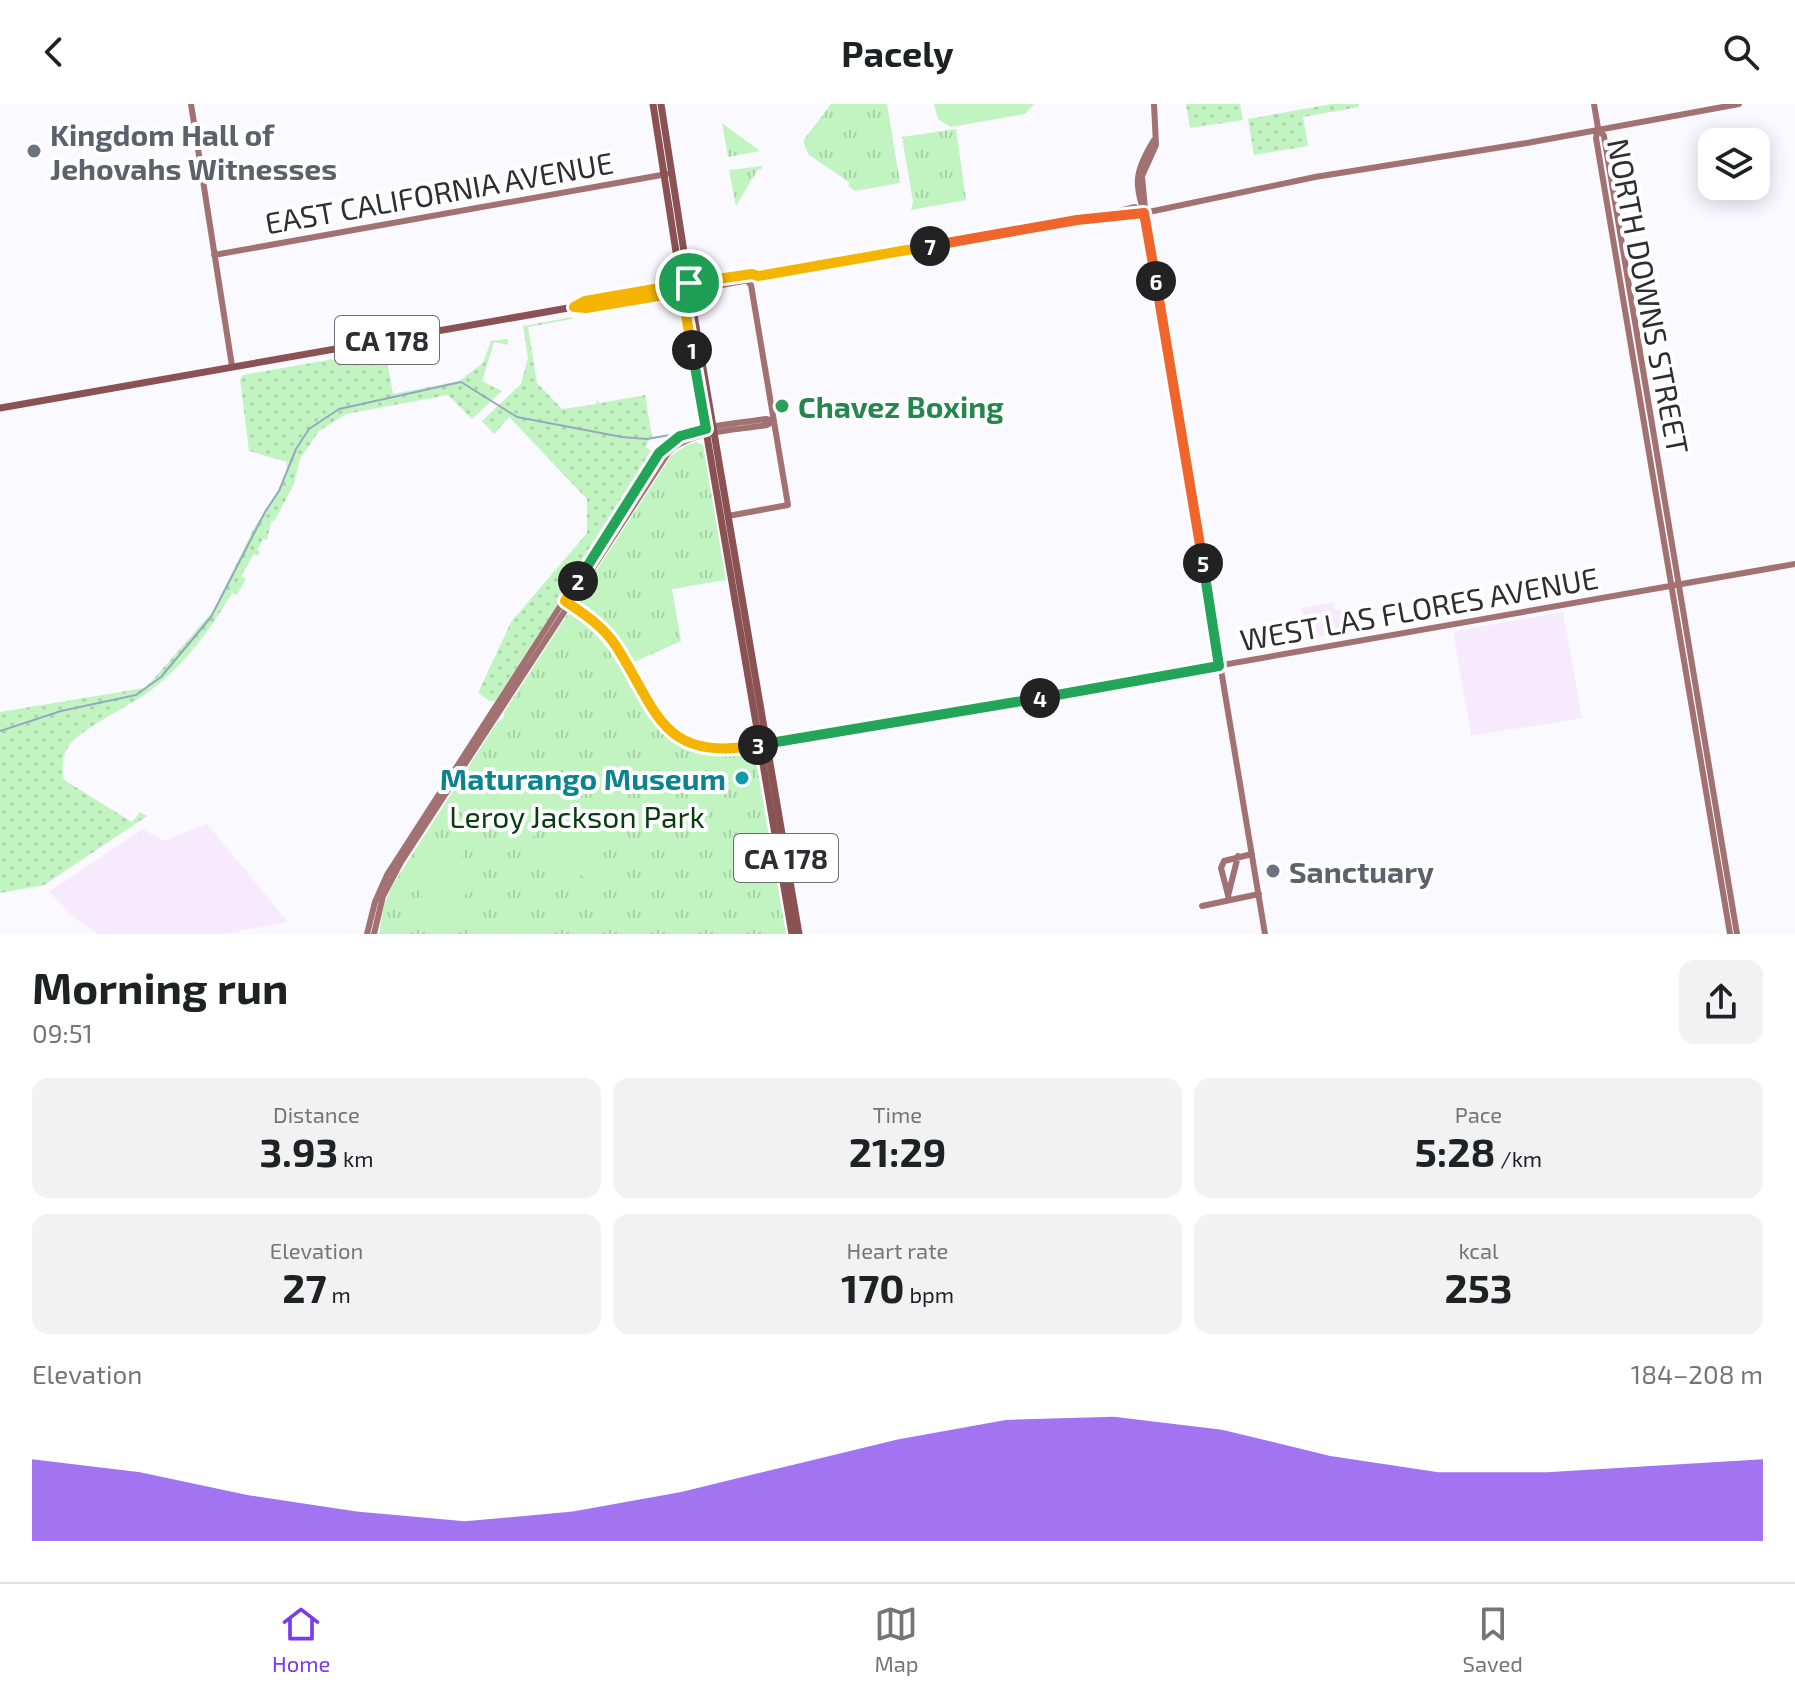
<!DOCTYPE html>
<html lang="en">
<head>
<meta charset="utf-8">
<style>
  :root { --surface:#fff; --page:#f2f2f2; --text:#202124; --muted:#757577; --line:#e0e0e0; --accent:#7c3aed }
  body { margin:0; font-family:"Exo 2",sans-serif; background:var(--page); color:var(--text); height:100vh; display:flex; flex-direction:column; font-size:30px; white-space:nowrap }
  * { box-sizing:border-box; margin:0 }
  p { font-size:26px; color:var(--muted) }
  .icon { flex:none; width:44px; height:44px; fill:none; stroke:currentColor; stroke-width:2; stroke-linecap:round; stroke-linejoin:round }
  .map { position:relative; height:830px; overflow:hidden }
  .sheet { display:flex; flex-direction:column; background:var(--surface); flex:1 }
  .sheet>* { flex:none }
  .tools { position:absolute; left:1698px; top:24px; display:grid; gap:16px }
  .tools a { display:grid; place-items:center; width:72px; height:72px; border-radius:16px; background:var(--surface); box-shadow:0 4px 20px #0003; font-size:40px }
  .pin { position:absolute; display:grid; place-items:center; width:68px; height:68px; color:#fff; margin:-34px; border:4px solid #fff; border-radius:50%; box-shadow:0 2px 8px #0007 }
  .km { position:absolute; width:40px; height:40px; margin:-20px; border-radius:50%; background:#222; color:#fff; font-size:22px; line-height:40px; text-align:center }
  .round { display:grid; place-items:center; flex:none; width:84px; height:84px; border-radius:16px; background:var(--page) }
  .overview { display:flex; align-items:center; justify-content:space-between; height:136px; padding:0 32px }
  h1 { font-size:44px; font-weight:700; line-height:60px }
  .stats { display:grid; grid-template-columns:repeat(3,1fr); gap:12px; height:136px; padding:8px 32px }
  .stats div { display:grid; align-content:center; border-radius:16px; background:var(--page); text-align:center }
  .stats b { font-size:40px; font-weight:700 }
  .stats small { font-size:22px; font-weight:400 }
  .stats p { font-size:22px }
  .chart { height:224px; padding:16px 32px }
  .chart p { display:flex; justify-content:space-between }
  .chart svg { width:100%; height:144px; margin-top:8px; fill:var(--accent); opacity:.7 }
  header { display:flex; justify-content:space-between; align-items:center; height:104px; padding:0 32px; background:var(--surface); font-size:36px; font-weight:700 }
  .dock { display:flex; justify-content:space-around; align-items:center; height:112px; border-top:2px solid var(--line); background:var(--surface); font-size:22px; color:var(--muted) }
  .dock a { display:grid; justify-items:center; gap:4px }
  .dock .on { color:var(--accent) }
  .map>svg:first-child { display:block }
</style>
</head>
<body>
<header><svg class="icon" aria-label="back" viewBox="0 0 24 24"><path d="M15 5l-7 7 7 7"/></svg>Pacely<svg class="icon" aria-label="search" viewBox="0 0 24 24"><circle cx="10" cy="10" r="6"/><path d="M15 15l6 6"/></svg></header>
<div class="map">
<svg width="1795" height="830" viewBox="0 0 1795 830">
  <defs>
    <pattern id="grass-dots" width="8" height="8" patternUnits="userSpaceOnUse" patternTransform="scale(2)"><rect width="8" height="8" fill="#c2f4c1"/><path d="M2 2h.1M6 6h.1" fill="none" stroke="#a7d2a6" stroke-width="1.8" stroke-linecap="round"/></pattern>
    <pattern id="park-tufts" width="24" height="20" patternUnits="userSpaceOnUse" patternTransform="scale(2)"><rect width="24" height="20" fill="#c2f4c1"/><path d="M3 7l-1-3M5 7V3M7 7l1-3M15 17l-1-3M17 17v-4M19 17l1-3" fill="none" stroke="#a7d2a6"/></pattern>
  </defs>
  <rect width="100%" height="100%" fill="#f9f9ff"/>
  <path fill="#f8eafd" d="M1334 498 1335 505 1341 506 1345 528 1304 535 1302 527 1306 525 1301 504Z
    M1563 508 1582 614 1471 632 1454 533 1455 527Z
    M207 720 288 818 225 830H99L75 814 49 788 143 725 164 737Z"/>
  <path fill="url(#grass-dots)" d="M1186 0H1240L1243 16 1190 24Z
    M1332 0H1359V3L1303 13 1308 42 1254 51 1248 15Z
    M572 213V215L528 223 537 279 562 305 597 300 596 296 600 299 645 291 652 332 645 343 656 350 495 597H490L478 589 511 518 587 429V395L509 313 494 330 482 317 521 280 528 254 523 222Z
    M507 235 508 241 494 238 482 277 502 287 472 315 448 291 346 310 319 327 300 355 294 380 275 416 271 418 267 436 263 435 257 446 260 448 258 452 254 450 241 472 246 475 237 491 232 489C209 528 182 565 143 592 127 602 78 628 70 640 62 651 61 664 64 676L132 718 140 708 147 712 44 781 0 789V608L144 584 151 578 213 507 254 424 286 374 287 358 249 347 240 275 243 271 385 246 393 290 459 277 483 259 491 237Z"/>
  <path fill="url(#park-tufts)" d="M831 0H887L900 79 855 87 848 82 850 79 808 50 803 37Z
    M722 19 760 47 728 53Z
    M956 25 966 96 911 106 913 98 902 33Z
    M763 62 760 66 758 65 736 102 729 66Z
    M697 338 703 341 726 476 672 485 681 537 634 558 609 522 579 499V493L671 352 687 341Z
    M571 510C581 518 591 525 599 534 651 595 647 667 752 649L755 651 786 830H379L384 801 392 782 498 617 503 615 505 607 567 511Z"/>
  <path fill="#c2f4c1" d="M934 0H1034L1025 10 951 23 938 15Z
    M507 651 565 684 531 736H527L472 702 502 654Z
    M575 700C603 717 611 751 591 778L545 747Z
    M457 742 460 743 469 787 465 791 467 811 434 816 425 812 414 748C423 741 444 744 457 742Z
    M504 818 514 826 549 822 550 830H469L481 823 486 828H495Z"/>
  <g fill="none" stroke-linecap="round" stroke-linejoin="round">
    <path stroke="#94a9c1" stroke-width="2" d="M0 627 61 607 136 591 161 573 211 513 265 408 279 387 296 345 309 325 339 305 461 278 517 313 622 333 647 335 670 331 688 323"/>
    <path stroke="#a27172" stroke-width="6" d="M191 0 232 262
      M1594 0 1598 24 1596 34 1730 830
      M1598 24 1604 32 1737 830
      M1154 36C1128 78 1139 83 1148 127L1265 830
      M1145 105 1142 72 1156 41 1154 0
      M1099 112 1135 103 1144 109
      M214 151 667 70
      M689 179 752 170 758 172
      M690 187 754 175 758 172 1077 116 1144 109 1315 73 1527 39 1739 0
      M728 412 788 401 751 181 747 177
      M565 497C584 511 602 522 615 542 629 562 638 586 652 607 680 650 729 648 774 640L1795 460
      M1228 792 1238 752
      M1229 795 1221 764 1224 757 1252 750
      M1202 802 1259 790
      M367 830 375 798 387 771 659 349C685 320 730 321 766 315L774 317
      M374 830 383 792 401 758 668 349C687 327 738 326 767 321L774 317"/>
    <path stroke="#8b5254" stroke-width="7" d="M653 0 681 180 792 830
      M661 0 691 193 799 830
      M574 203 585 197 682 180
      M0 304 574 203 586 204 684 188"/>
  </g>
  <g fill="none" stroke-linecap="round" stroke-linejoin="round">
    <g stroke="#fff" stroke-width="16">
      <path id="split-1" d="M689 179 585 197 574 203 586 204 682 188 692 246"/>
    </g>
    <g stroke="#fff" stroke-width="16">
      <path id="split-2" d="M578 477 659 349 680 332 706 325 692 246"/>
    </g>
    <g stroke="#fff" stroke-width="16">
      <path id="split-3" d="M578 477 565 497C584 510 603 522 616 542 659 609 661 658 758 641"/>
    </g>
    <g stroke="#fff" stroke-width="16">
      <path id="split-4" d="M758 641 1040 594"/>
    </g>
    <g stroke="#fff" stroke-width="16">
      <path id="split-5" d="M1040 594 1219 562 1203 459"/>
    </g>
    <g stroke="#fff" stroke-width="16">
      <path id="split-6" d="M1156 177 1203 459"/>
    </g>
    <g stroke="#fff" stroke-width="16">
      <path id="split-7" d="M930 142 1077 116 1144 109 1156 177"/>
    </g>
    <g stroke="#fff" stroke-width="16">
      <path id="split-8" d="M689 179 752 170 758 172 930 142"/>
    </g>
    <use href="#split-1" stroke="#f5b400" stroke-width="10"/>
    <use href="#split-2" stroke="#22a559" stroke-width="10"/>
    <use href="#split-3" stroke="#f5b400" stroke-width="10"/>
    <use href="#split-4" stroke="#22a559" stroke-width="10"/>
    <use href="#split-5" stroke="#22a559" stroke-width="10"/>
    <use href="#split-6" stroke="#f0652b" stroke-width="10"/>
    <use href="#split-7" stroke="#f0652b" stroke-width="10"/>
    <use href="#split-8" stroke="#f5b400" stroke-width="10"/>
  </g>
  <g fill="#6b7280" stroke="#fff" stroke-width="3">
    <circle cx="34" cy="47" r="8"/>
    <circle cx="1273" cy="767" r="8"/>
  </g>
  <circle fill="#2e9e5b" stroke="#fff" stroke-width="3" cx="782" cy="302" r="8"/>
  <circle fill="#0f9aa8" stroke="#fff" stroke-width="3" cx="742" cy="674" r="8"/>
  <g text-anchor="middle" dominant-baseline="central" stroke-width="8" stroke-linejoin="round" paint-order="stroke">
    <g fill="#fff" stroke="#6d6c70" stroke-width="2">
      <rect x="335" y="212" width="104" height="48" rx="6"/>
      <rect x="734" y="730" width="104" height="48" rx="6"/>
    </g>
    <g font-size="28" font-weight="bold" fill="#2e2d33">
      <text x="387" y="236">CA 178</text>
      <text x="786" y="754">CA 178</text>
    </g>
    <g font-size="30" font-weight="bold" fill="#5b616d" stroke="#fff" text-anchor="start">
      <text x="50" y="30">Kingdom Hall of<tspan x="50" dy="34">Jehovahs Witnesses</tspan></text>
      <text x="1289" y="767">Sanctuary</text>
    </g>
    <g font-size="30" fill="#2e2d33" stroke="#fff">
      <text transform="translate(439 88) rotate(-10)">EAST CALIFORNIA AVENUE</text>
      <text transform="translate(1649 192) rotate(79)">NORTH DOWNS STREET</text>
      <text transform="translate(1419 504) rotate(-10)">WEST LAS FLORES AVENUE</text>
    </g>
    <g font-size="30" font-weight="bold" fill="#27864d" stroke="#fff" text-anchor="start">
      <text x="798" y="302">Chavez Boxing</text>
    </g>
    <g font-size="30" font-weight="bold" fill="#0d838f" stroke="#fff" text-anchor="end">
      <text x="726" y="674">Maturango Museum</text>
    </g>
    <g font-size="30" fill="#053e0c" stroke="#fff">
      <text x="577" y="712">Leroy Jackson Park</text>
    </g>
  </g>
</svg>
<div class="tools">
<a><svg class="icon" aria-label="layers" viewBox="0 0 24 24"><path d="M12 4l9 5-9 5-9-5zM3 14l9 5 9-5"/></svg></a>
</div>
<div class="pin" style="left:689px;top:179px;background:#1e9e55"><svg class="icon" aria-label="arrive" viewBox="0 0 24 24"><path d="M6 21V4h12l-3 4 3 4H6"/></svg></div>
<b class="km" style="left:692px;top:246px">1</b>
<b class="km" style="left:578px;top:477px">2</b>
<b class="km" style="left:758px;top:641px">3</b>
<b class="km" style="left:1040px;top:594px">4</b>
<b class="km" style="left:1203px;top:459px">5</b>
<b class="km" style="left:1156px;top:177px">6</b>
<b class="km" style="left:930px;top:142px">7</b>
</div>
<section class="sheet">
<div class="overview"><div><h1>Morning run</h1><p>09:51</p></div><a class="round"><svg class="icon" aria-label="share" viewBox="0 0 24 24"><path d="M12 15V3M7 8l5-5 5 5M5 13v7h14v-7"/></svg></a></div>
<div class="stats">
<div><p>Distance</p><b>3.93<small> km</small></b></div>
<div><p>Time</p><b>21:29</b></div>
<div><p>Pace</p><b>5:28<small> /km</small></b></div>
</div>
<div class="stats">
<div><p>Elevation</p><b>27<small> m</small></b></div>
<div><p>Heart rate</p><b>170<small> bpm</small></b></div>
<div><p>kcal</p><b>253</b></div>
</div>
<div class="chart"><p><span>Elevation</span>184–208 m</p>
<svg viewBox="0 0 160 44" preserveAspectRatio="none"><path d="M0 44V19L10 23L20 30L30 35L40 38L50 35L60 29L70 21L80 13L90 7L100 6L110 10L120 18L130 23L140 23L150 21L160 19V44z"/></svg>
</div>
</section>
<nav class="dock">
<a class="on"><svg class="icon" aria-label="home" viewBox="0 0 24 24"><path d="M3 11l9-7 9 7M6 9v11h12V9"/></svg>Home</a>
<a><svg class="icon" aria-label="map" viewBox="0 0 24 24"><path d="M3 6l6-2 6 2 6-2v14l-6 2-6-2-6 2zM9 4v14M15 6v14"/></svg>Map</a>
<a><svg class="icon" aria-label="saved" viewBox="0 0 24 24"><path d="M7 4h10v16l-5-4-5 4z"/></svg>Saved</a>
</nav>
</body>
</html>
